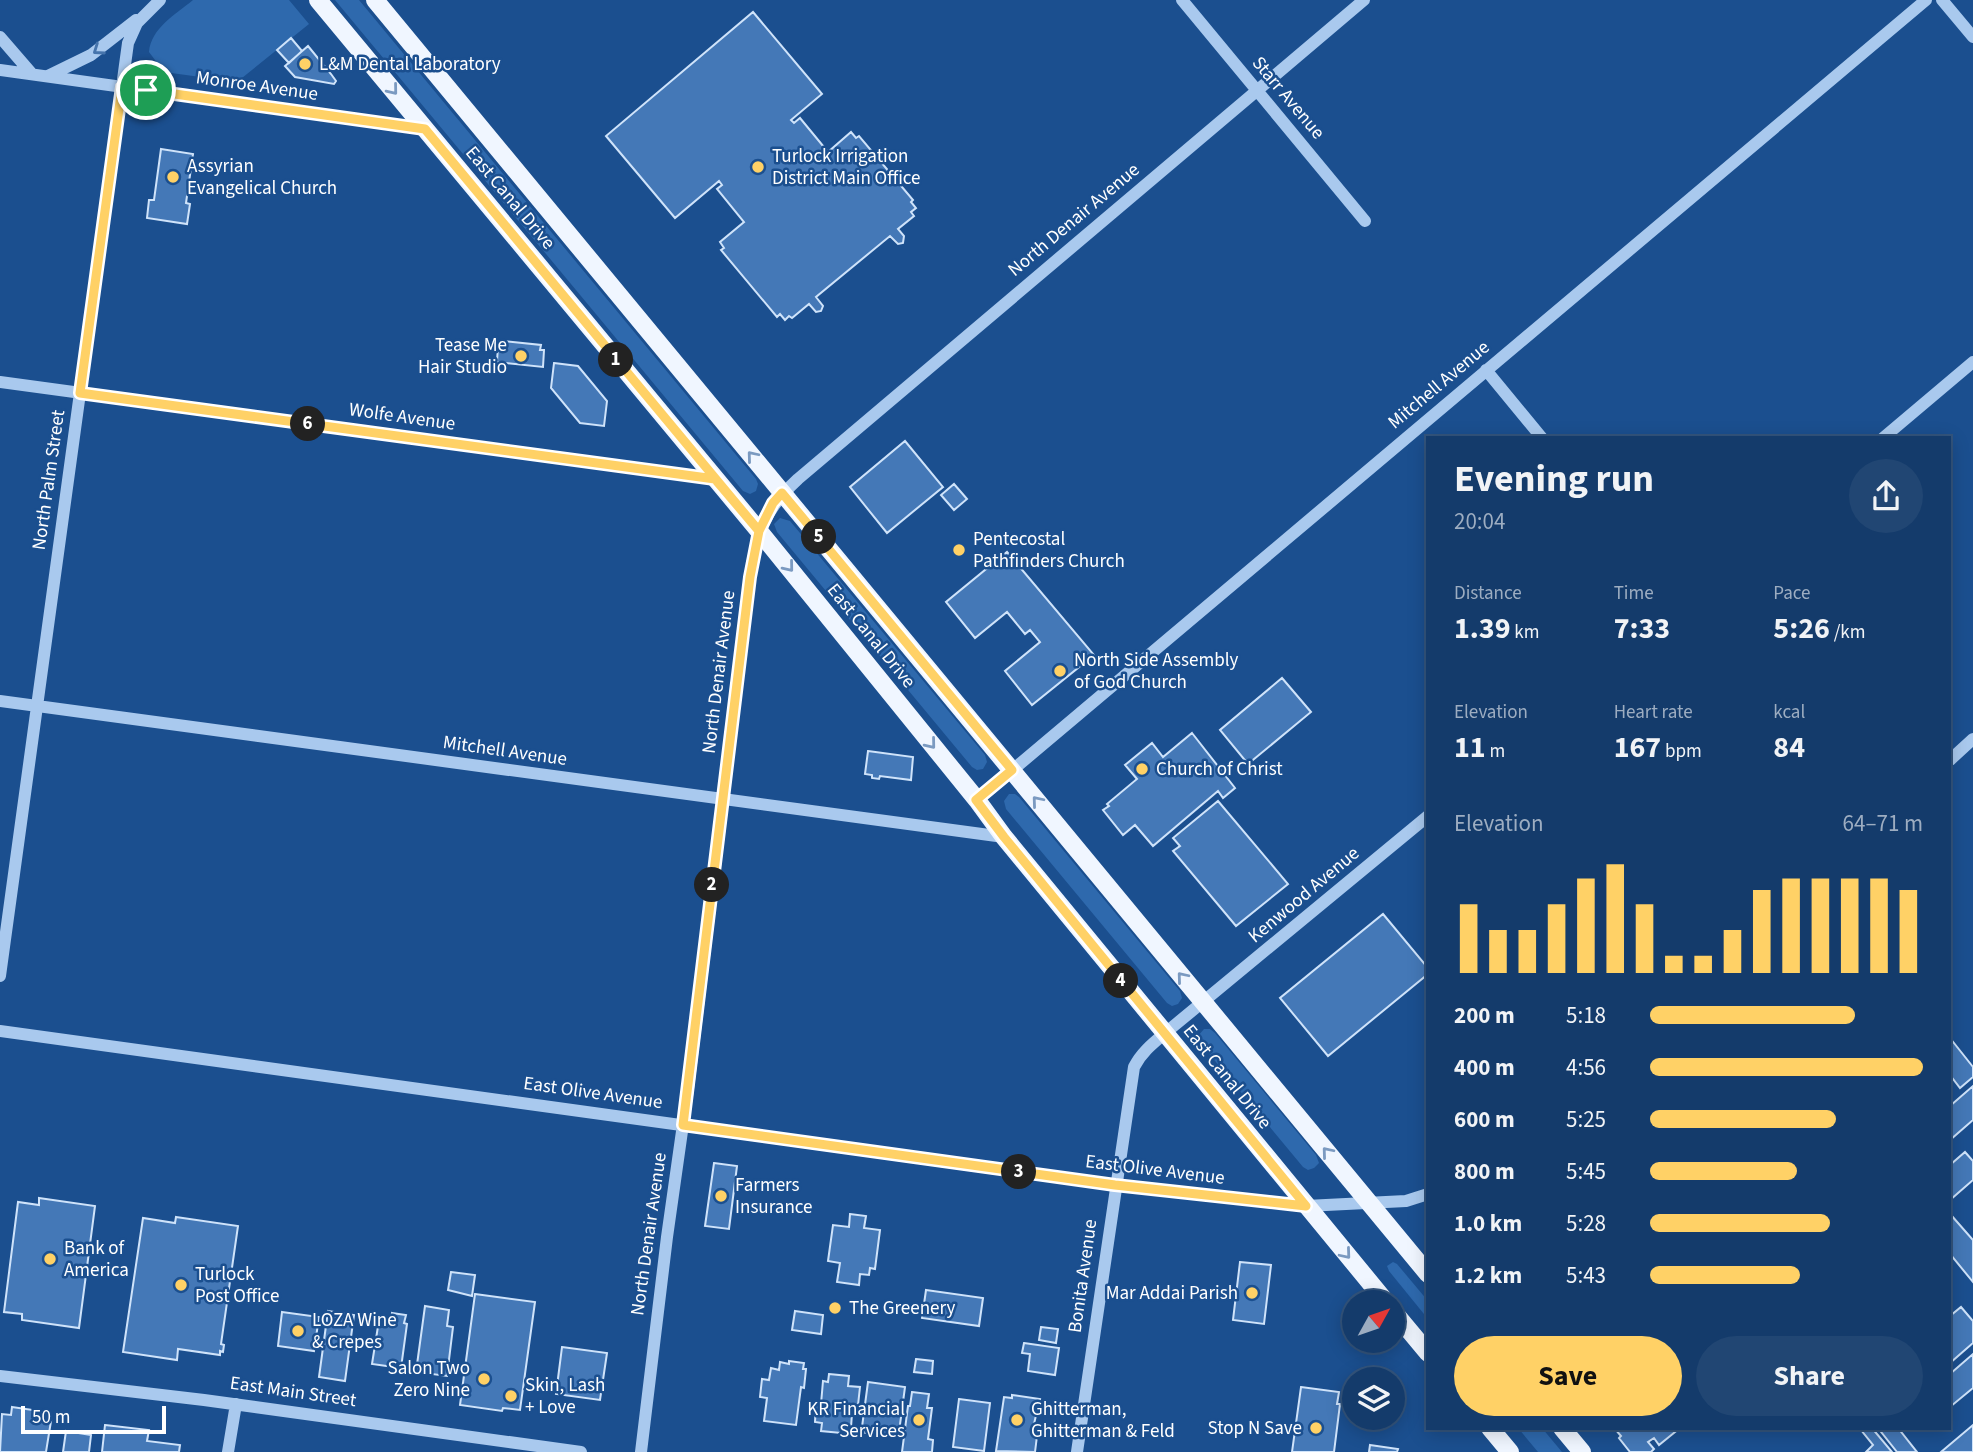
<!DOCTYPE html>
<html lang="en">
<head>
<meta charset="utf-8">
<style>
  :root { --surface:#143b6b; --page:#214673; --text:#f1f3f6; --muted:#9dadc1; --line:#33557e; --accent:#ffd166 }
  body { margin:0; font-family:"Source Sans 3",sans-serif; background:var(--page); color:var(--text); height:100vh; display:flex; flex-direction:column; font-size:26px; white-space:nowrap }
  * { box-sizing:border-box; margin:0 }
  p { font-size:23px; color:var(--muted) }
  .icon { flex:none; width:38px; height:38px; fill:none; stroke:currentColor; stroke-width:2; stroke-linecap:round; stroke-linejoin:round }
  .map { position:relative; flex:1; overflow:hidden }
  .drawer { position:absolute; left:1426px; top:436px; width:525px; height:994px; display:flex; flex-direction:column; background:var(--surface); border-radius:0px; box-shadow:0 4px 18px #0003,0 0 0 2px var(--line) }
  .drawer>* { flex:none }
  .needle { width:46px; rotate:50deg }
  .controls { position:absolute; left:1342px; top:1290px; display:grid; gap:14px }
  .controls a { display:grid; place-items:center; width:63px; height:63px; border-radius:50%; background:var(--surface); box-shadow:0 4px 18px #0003,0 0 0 2px var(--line); font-size:35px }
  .scale { position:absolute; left:21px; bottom:18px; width:145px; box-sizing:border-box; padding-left:7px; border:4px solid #fff; border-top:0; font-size:19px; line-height:24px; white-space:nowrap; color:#fff; -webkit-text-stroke:5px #1b4f8f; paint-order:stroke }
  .pin { position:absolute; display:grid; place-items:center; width:60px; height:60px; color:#fff; margin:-30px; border:4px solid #fff; border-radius:50%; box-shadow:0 2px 7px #0007 }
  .km { position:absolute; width:35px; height:35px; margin:-18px; border-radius:50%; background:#222; color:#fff; font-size:19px; line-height:35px; text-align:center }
  .round { display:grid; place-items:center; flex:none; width:74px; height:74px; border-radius:37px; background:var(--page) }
  .head { display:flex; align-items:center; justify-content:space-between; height:119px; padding:0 28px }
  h1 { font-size:38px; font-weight:700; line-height:52px }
  .stats { display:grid; grid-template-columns:repeat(3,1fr); gap:10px; height:119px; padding:7px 28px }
  .stats div { display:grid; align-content:center }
  .stats b { font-size:30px; font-weight:700 }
  .stats small { font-size:19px; font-weight:400 }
  .stats p { font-size:19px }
  .chart { height:196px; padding:14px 28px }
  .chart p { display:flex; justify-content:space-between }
  .chart svg { width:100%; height:126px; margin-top:7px; stroke:var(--accent); stroke-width:6 }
  .cta { display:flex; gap:14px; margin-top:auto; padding:14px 28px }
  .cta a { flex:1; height:80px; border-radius:42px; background:var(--accent); color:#111; font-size:28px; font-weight:700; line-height:80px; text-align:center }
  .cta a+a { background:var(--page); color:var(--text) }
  ul { padding:0 28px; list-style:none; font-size:23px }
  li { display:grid; grid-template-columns:112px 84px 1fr; align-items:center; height:52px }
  li i { height:18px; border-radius:9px; background:var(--accent) }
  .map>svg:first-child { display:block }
</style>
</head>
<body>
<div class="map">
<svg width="1973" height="1452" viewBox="0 0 1973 1452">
  <rect width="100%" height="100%" fill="#1b4f8f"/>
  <path fill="#2e69ad" d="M193 0H289L309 24 237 82 164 72 149 52C151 28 176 14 193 0Z
    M335 0H359L756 479 758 484 756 491 750 494 743 491Z
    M780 518 790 521 985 755 987 762 983 769 977 770 972 767 777 532 774 524Z
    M1009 794H1015L1019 797 1180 991 1182 998 1178 1004 1172 1006 1167 1003 1006 809 1004 801Z
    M1204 1029H1210L1215 1033 1316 1155 1319 1163 1314 1168 1308 1170 1303 1167 1201 1044 1198 1036Z
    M1393 1262 1397 1264 1428 1301V1319L1389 1271 1387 1266Z
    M1518 1428H1542L1562 1452H1538Z"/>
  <path fill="#4478b7" stroke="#cfe3fa" stroke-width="2" d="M753 12 822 94 791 120 794 123 800 118 828 152 851 132 856 138 859 136 913 200 911 202 916 208 911 212 914 216 898 229 904 236 903 243 898 244 890 236 816 297 823 306 821 311 816 312 809 304 792 318 789 316 785 320 780 314 777 317 721 250 724 248 720 242 744 222 717 189 722 185 719 181 675 218 606 136Z
    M291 38 302 51 289 63 277 50Z
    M308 46 331 74 336 81 334 84 295 77 285 66Z
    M161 149 193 154 186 203 190 204 187 224 147 218 149 200H154Z
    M504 341 541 345 540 350H544L543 367 497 362 498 345H503Z
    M554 363 578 366 607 401 604 426 580 423 551 388Z
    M905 441 943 487 887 533 850 487Z
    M954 484 967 499 954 510 941 495Z
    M1007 552 1094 655 1032 705 1005 671 1040 642 1030 630 1025 634 1007 612 975 638 946 602Z
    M1282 678 1311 712 1248 764 1220 730Z
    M1192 733 1235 788 1223 798 1218 791 1153 846 1135 825 1123 835 1103 810 1109 806 1107 804 1137 779 1125 765 1152 743 1163 757Z
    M868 751 913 757 911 780 880 776 879 779 872 778V775L865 774Z
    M1218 801 1288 884 1236 926 1173 851 1180 846 1173 838Z
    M1383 914 1428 968V974L1328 1056 1280 998Z
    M1950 1038 1973 1067V1077L1960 1088 1950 1075Z
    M1973 1086V1120L1950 1140V1106Z
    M1965 1152 1973 1161V1180L1950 1200V1165Z
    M714 1163 737 1166 729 1229 705 1226Z
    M39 1198 95 1206 79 1328 22 1320V1314L4 1312 18 1202 39 1205Z
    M850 1214 866 1216 864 1228 880 1230 875 1269 870 1268 869 1275 860 1274 859 1285 837 1282 840 1263 828 1261 833 1225 849 1227Z
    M1951 1215 1973 1240V1282L1950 1254Z
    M176 1217 238 1226 221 1344 224 1345 223 1352 220 1351V1355L178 1349 177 1360 123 1352 143 1218 175 1223Z
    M1240 1262 1271 1265 1264 1324 1233 1320Z
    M451 1272 475 1275 472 1296 448 1290Z
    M926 1290 983 1298 979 1326 922 1318Z
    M475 1294 535 1302 520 1410 503 1408 502 1411 460 1405Z
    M425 1306 449 1310 447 1326 453 1327 447 1376 416 1372Z
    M1961 1307 1973 1321V1343L1950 1363V1316Z
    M328 1311 354 1315 345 1381 319 1377Z
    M795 1311 823 1315 821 1334 792 1330Z
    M282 1312 319 1317 314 1351 278 1346Z
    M392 1313 406 1315 404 1323 407 1324 401 1368 372 1364 379 1320 391 1322Z
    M1041 1327 1058 1329 1056 1343 1039 1340Z
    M1024 1343 1059 1348 1055 1375 1028 1371 1030 1354 1022 1353Z
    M562 1347 607 1353 600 1400 556 1394Z
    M1973 1354V1388L1950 1407V1374Z
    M916 1359 933 1361 932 1374 914 1372Z
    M789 1361 804 1363 803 1369H806L804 1388 801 1387 796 1425 764 1421 767 1398 760 1397 762 1379 769 1380 771 1368 779 1370 780 1362 789 1364Z
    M829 1374 849 1376 848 1386 860 1387 857 1414 852 1413 851 1428 842 1427 841 1433 821 1431 822 1423 815 1422 816 1403 821 1404 823 1381 828 1382Z
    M868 1382 905 1387 899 1432 895 1431 894 1437 865 1433 866 1427H862Z
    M1301 1387 1339 1392 1337 1404H1340L1334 1452H1292Z
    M912 1392 929 1394 927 1408H932L928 1439 933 1440 932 1452H902L908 1406H910Z
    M1012 1395 1040 1399 1033 1428H1038L1035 1452 996 1451 1004 1397 1012 1398Z
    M959 1399 990 1403 984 1451 953 1447Z
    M12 1407 40 1411 39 1419 51 1421 46 1452H0L2 1414 11 1415Z
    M105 1425 149 1430 147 1441 180 1445 179 1452H102Z
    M1973 1425V1452H1941Z
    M1680 1428 1659 1445 1654 1438 1648 1442 1654 1449 1651 1452H1630L1619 1438 1621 1436 1615 1429Z
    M1864 1428H1872L1892 1452H1866L1873 1445 1861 1430Z
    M1878 1428H1898L1917 1452H1897Z
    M66 1431 91 1435 89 1452H63Z
    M1370 1445 1398 1449 1397 1452H1369Z"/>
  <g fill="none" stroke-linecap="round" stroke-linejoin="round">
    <path stroke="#a9c9ee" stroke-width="12" d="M1182 0 1365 221
      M1942 0 1973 37
      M0 37 32 74
      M0 70 425 129
      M48 76 91 55 136 20
      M1486 370 1542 438
      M0 382 715 479
      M1883 438 1973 362
      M0 701 1004 837
      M1950 760 1973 739
      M977 800 1926 0
      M0 976 128 43 137 23 160 0
      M0 1031 1115 1185 1306 1206 1406 1201 1428 1194
      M0 1376 204 1400 581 1452
      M228 1452 236 1404
      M641 1452 667 1237 688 1089 750 577C757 532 764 510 798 479L1364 0
      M1077 1452 1134 1067C1141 1053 1152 1044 1164 1034L1428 816"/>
    <path stroke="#f0f6ff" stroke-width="18" d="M318 0 759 531 977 800 1004 837 1386 1302
      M375 0 1428 1274
      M1393 1311 1428 1353
      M1490 1428 1510 1452
      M1562 1428 1582 1452"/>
  </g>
  <defs><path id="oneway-chevron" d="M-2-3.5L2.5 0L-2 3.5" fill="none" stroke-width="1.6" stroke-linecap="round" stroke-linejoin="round" transform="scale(1.75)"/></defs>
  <use stroke="#4674ac" href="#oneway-chevron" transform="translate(98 50) rotate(145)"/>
  <g stroke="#7b9ac1">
    <use href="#oneway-chevron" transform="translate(393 90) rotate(51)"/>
    <use href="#oneway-chevron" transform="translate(752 456) rotate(-130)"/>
    <use href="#oneway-chevron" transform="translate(789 567) rotate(51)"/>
    <use href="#oneway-chevron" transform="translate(931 744) rotate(51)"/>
    <use href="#oneway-chevron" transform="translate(1037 801) rotate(-130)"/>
    <use href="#oneway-chevron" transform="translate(1182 977) rotate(-130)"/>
    <use href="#oneway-chevron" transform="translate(1327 1152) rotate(-130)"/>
    <use href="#oneway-chevron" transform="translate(1346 1254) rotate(50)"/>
  </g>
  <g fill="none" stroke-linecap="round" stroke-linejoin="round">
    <g stroke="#fff" stroke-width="14">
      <path id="route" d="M146 90 425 129 759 531 750 577 683 1125 1115 1185 1306 1206 1004 837 976 800 1012 770 782 493 773 503 759 531 715 479 80 393 122 87 146 90"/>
    </g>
    <use href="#route" stroke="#ffd166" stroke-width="9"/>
  </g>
  <g fill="#ffd166" stroke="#1b4f8f" stroke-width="2.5">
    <circle cx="305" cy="64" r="7"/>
    <circle cx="758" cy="167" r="7"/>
    <circle cx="173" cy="177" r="7"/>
    <circle cx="521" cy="356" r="7"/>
    <circle cx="959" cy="550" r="7"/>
    <circle cx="1060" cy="671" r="7"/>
    <circle cx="1142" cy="769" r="7"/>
    <circle cx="721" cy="1196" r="7"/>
    <circle cx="50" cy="1259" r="7"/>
    <circle cx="181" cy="1285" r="7"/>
    <circle cx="1252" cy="1293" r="7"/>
    <circle cx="835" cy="1308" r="7"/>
    <circle cx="298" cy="1331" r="7"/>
    <circle cx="484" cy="1379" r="7"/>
    <circle cx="511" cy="1396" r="7"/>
    <circle cx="919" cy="1420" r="7"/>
    <circle cx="1017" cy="1420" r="7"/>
    <circle cx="1316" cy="1428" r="7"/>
  </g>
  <g text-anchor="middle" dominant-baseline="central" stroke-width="5" stroke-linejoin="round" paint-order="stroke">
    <g font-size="19" fill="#fff" stroke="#1b4f8f" text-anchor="start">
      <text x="319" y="64">L&amp;M Dental Laboratory</text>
      <text x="772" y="156">Turlock Irrigation<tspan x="772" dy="22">District Main Office</tspan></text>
      <text x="187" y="166">Assyrian<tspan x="187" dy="22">Evangelical Church</tspan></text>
      <text x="507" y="345" text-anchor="end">Tease Me<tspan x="507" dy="22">Hair Studio</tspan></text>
      <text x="973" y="539">Pentecostal<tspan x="973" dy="22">Pathfinders Church</tspan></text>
      <text x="1074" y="660">North Side Assembly<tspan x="1074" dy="22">of God Church</tspan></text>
      <text x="1156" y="769">Church of Christ</text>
      <text x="735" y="1185">Farmers<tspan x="735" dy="22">Insurance</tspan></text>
      <text x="64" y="1248">Bank of<tspan x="64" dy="22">America</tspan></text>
      <text x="195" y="1274">Turlock<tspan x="195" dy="22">Post Office</tspan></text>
      <text x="1238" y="1293" text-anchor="end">Mar Addai Parish</text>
      <text x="849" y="1308">The Greenery</text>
      <text x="312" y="1320">LOZA Wine<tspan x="312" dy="22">&amp; Crepes</tspan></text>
      <text x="470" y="1368" text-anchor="end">Salon Two<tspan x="470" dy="22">Zero Nine</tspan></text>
      <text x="525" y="1385">Skin, Lash<tspan x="525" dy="22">+ Love</tspan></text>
      <text x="905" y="1409" text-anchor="end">KR Financial<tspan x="905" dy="22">Services</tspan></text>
      <text x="1031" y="1409">Ghitterman,<tspan x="1031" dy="22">Ghitterman &amp; Feld</tspan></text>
      <text x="1302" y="1428" text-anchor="end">Stop N Save</text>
    </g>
    <g font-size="19" fill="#fff" stroke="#1b4f8f">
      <text transform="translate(257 86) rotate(8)">Monroe Avenue</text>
      <text transform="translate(1288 98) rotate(50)">Starr Avenue</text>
      <text transform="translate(510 198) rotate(50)">East Canal Drive</text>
      <text transform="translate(1074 220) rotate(-40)">North Denair Avenue</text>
      <text transform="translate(1439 385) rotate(-40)">Mitchell Avenue</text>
      <text transform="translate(402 417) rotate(8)">Wolfe Avenue</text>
      <text transform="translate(49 480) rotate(-82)">North Palm Street</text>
      <text transform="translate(871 636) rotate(51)">East Canal Drive</text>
      <text transform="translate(719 672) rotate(-83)">North Denair Avenue</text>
      <text transform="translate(505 751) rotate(8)">Mitchell Avenue</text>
      <text transform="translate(1304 895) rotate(-40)">Kenwood Avenue</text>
      <text transform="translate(1227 1077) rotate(51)">East Canal Drive</text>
      <text transform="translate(593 1093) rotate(8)">East Olive Avenue</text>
      <text transform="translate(1155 1170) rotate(7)">East Olive Avenue</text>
      <text transform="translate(649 1234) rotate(-82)">North Denair Avenue</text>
      <text transform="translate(1083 1276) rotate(-82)">Bonita Avenue</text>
      <text transform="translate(293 1392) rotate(8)">East Main Street</text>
    </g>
  </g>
</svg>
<div class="controls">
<a><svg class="needle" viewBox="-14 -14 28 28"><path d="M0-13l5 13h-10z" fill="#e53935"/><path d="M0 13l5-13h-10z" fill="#9dadc1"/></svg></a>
<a><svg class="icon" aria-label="layers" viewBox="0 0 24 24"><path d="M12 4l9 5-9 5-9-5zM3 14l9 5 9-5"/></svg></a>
</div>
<div class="scale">50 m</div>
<div class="pin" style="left:146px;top:90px;background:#1e9e55"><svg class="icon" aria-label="arrive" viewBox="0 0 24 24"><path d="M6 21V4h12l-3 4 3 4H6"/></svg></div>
<b class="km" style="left:616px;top:360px">1</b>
<b class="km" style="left:712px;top:885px">2</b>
<b class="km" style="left:1019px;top:1172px">3</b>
<b class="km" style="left:1121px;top:981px">4</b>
<b class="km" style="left:819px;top:537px">5</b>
<b class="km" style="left:308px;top:424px">6</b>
<section class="drawer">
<div class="head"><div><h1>Evening run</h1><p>20:04</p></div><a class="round"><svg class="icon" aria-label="share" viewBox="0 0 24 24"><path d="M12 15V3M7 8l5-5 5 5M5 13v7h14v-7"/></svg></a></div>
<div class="stats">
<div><p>Distance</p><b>1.39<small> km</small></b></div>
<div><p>Time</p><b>7:33</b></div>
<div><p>Pace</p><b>5:26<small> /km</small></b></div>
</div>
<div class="stats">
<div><p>Elevation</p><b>11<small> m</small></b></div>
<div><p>Heart rate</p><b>167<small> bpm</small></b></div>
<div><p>kcal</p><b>84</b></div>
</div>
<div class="chart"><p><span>Elevation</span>64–71 m</p>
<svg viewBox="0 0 160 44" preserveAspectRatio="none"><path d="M5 44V20M15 44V29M25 44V29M35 44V20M45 44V11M55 44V6M65 44V20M75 44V38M85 44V38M95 44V29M105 44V15M115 44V11M125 44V11M135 44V11M145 44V11M155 44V15"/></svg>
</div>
<ul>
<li><b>200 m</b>5:18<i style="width:75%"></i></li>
<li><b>400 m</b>4:56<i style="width:100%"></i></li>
<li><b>600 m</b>5:25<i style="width:68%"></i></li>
<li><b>800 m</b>5:45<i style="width:54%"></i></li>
<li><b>1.0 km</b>5:28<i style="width:66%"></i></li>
<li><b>1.2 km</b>5:43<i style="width:55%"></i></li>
</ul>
<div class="cta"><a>Save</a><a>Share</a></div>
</section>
</div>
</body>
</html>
